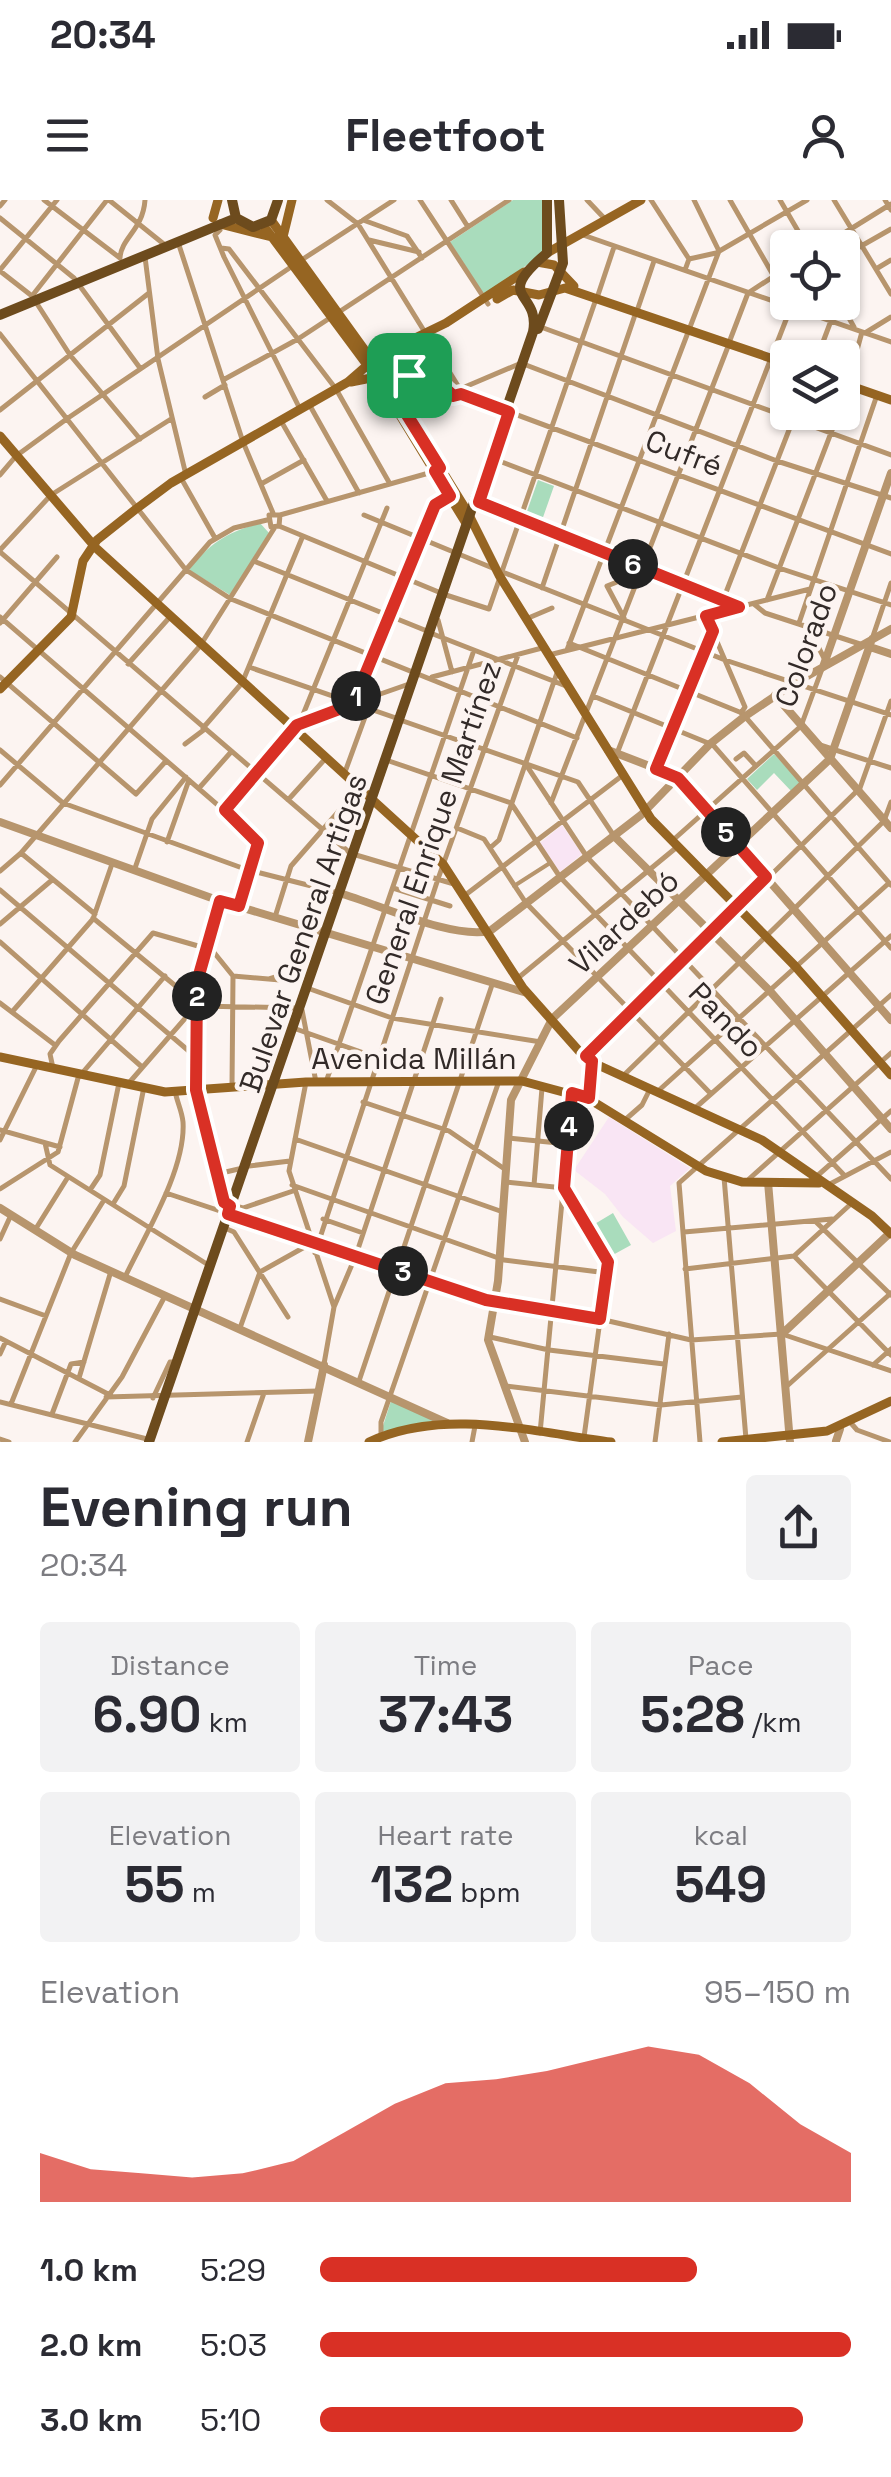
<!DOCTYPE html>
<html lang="en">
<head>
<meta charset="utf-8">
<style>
  :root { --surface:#fff; --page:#f2f2f3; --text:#2b2b33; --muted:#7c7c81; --accent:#d93025 }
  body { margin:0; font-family:"Space Grotesk",sans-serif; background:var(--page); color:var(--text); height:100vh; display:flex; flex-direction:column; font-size:38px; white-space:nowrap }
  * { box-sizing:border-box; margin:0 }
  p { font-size:32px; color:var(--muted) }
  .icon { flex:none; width:55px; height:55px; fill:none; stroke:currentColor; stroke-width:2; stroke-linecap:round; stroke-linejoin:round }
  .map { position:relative; height:1242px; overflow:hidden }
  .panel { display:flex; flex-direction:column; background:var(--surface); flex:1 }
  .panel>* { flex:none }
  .fabs { position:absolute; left:770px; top:30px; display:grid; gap:20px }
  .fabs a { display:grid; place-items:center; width:90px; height:90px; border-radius:10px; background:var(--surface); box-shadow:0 2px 8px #0004; font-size:50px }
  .pin { position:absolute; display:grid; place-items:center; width:85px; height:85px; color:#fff; margin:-42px; border-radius:20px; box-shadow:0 5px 15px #0006 }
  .km { position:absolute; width:50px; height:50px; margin:-25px; border-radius:50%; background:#222; color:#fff; font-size:28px; line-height:50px; text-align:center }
  .round { display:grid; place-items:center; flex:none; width:105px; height:105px; border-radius:10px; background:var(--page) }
  .overview { display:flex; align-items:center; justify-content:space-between; height:170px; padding:0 40px }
  h1 { font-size:55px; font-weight:700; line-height:75px }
  .figures { display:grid; grid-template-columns:repeat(3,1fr); gap:15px; height:170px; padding:10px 40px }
  .figures div { display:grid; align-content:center; border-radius:10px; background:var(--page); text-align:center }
  .figures b { font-size:50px; font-weight:700 }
  .figures small { font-size:28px; font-weight:400 }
  .figures p { font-size:28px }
  .chart { height:280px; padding:20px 40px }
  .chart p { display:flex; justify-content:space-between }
  .chart svg { width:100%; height:180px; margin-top:10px; fill:var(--accent); opacity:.7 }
  ul { padding:0 40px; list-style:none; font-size:32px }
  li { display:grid; grid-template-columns:160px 120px 1fr; align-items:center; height:75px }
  li i { height:25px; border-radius:12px; background:var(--accent) }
  .status { display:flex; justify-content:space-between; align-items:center; height:70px; padding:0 50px; background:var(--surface); direction:ltr }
  .status svg { height:28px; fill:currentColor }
  header { display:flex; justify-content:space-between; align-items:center; height:130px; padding:0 40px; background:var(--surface); font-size:45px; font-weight:700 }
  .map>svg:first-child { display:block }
</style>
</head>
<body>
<div class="status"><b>20:34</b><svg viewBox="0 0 49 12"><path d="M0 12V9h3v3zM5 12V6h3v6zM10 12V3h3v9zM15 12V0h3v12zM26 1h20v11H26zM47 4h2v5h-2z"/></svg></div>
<header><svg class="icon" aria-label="menu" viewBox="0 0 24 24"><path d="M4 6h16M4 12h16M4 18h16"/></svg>Fleetfoot<svg class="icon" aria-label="person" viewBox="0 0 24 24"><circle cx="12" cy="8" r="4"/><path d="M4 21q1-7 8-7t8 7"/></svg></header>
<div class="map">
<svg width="891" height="1242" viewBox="0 0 891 1242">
  <rect width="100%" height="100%" fill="#fcf4f1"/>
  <path fill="#f9e5f4" d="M562 625 582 654 560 672 540 643Z
    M609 917 690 968 670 986 676 1031 653 1043 623 1017 605 994 574 970Z"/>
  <path fill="#a9dcbc" d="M513 0H545L544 53 484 95 450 42Z
    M538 280 554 286 541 323 525 317Z
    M260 323 269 333 230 395 189 370C209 343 228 332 260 323Z
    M774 554 801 583 792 592 774 573 757 590 747 579Z
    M613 1013 631 1045 611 1056 593 1025Z
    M391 1201 442 1223 381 1232Z"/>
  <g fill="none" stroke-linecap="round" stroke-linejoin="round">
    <path stroke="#b7956d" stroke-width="4" d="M514 686 550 663"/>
    <path stroke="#b7956d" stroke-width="5" d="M44 0 120 58C121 38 143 30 145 0
      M109 0 165 45
      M327 0 358 24 460 189
      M420 0 488 104
      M451 0 468 27
      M587 0 605 19
      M651 0 689 59 685 70
      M694 0 719 51
      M730 0 788 101
      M780 0 808 48
      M834 0 891 94
      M885 0 891 10
      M0 6 5 0
      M0 18 74 78 140 168
      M363 20 407 36 422 58
      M220 30 215 35 224 57 300 209
      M583 35 891 142
      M369 40 419 52
      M178 42 243 242 273 313
      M221 48 229 49 336 189 390 284
      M820 48 891 4
      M145 57 158 159 186 275
      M842 57 891 29
      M689 59 716 53 807 0
      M300 61 394 0
      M876 69 891 60
      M0 70 57 0
      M0 71 32 96 70 155 140 239
      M598 95 614 47
      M32 96 107 0
      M840 102 854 127
      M638 108 654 61
      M538 126 891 255
      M865 133 891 117
      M0 134 186 370 231 399 577 538
      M730 140 748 93 788 67
      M817 158 838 102
      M396 162C410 182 439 178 453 196L461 194 891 354
      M526 165 777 261 891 298
      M223 180 298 139 509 0
      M460 189 519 164
      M205 197 225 185
      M309 204 359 293
      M842 204 862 132
      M0 210 149 93
      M281 221 327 301
      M494 259 779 368 891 405
      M0 275 16 256 68 218 291 67
      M181 278 215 338
      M261 284 304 260
      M479 302 739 407
      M280 315 436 271
      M364 315 456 353
      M279 326 280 315H269L271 327 279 326 441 393
      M0 350 51 295 171 219
      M0 352 350 653
      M461 355 495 369
      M256 362 427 431
      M499 375 505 373 725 460 891 515
      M542 388 636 112
      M446 395 489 409 596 99
      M767 400 839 212
      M754 404 765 413 863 445
      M718 413 796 212
      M706 416 745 507 741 513
      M0 417 256 638 239 706
      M624 418 607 386 642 372
      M526 419 552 408
      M438 420 452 472
      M0 423 57 357
      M799 423 877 195
      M808 427 825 460
      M433 434 566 486
      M872 439 891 383
      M569 443 742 513 891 685
      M567 450 719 51
      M549 455 810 389
      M128 464 169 418
      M249 467 396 518
      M0 477 136 594 166 561
      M432 477 542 448
      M593 496 713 545 891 748
      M353 504 435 305 447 297
      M403 521 578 582 614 636
      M300 522 387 308
      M203 528 242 483 302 338
      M185 544 205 529
      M820 545 891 568
      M0 550 63 603 245 669 339 693
      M616 556 791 107
      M736 559 744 553 756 566
      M389 561 511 603 560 677 845 976
      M525 563 587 657 891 979
      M657 569 713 431
      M345 572 368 509
      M0 585 210 342 234 328 267 320
      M200 587 231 552
      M288 600 326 558
      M551 603 729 144
      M225 611 300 522 409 484
      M457 628 484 639 526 703 711 894
      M672 641 801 526 822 469
      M167 642 189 580
      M490 648 499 640 558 470
      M21 653 95 714
      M356 655 454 684
      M0 671 21 653 200 446 275 327
      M134 671 152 619 186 577
      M393 688 450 706
      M0 690 197 858
      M464 696 623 575
      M220 701 198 779 196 890 224 1002 231 1006
      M275 717 291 666 359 588
      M93 718 200 806 298 808
      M0 724 52 680
      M0 742 142 867
      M518 778 677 647
      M310 789 392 818 541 842
      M0 803 55 845
      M302 810 316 882
      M12 812 93 719 112 664
      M296 829 378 858
      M587 855 860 588 891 501
      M53 868 50 854 59 841 153 733 212 750 233 776 280 780 282 775 269 779
      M624 875 884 621 891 602
      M306 882 289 971 334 1107 324 1164
      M326 882 474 450
      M128 884 195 807
      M232 887 233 776
      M657 892 889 683
      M589 897 590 863
      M363 902 449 931 506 970
      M694 909 891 736
      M626 919 642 905 650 889
      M0 930 60 947
      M508 938 568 944
      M295 939 503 1012
      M0 940 37 865
      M45 943 50 965 210 1066
      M249 966 290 961
      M217 974 243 968
      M817 976 891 911
      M724 977 746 1239
      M749 979 891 853
      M505 982 564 988 608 1062 584 1237
      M830 984 891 952
      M292 985 504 1060 607 1073
      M534 985 542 888
      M0 989 58 952 78 878 165 776
      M90 990 100 975 119 883
      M166 993 486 1099 548 1107 691 1140 782 1134 891 1171
      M113 1004 124 986 144 887
      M235 1006 243 1008 293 991
      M323 1019 363 1033
      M815 1021 891 1095
      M227 1029 234 1032 288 1117
      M35 1030 68 977
      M684 1032 832 1019
      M0 1039 11 1015
      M315 1053 438 679 518 455
      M795 1057 891 1155
      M685 1069 794 1056 853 1002
      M125 1077C145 1035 186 969 183 922 182 911 177 902 175 891
      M0 1099 46 1116
      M334 1107 356 1055 441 799
      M240 1128 260 1072 310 1044
      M490 1137 549 1150 664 1164
      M0 1138 108 1194
      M0 1154 6 1141
      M873 1165 891 1149
      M79 1178 111 1071
      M359 1181 492 785
      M506 1186 661 1205 742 1197
      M787 1186 891 1093
      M106 1197 318 1191
      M153 1198 170 1162H176
      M0 1202 147 1239
      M11 1204 71 1053 104 1000
      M52 1214 71 1164 84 1162
      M850 1222 857 1230 890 1242
      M540 1233 572 896
      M381 1237V1222L499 881
      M0 1239 9 1242
      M75 1242 122 1177 165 1096
      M247 1242 264 1193
      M472 1242 475 1226
      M655 1242 669 1134
      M700 1242 679 983 891 795"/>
    <path stroke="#b7956d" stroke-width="8" d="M870 447 891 454
      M823 467 891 273
      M775 495 891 628
      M608 550 678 577 891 820
      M0 622 220 701 527 793
      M614 636 769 790 891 929
      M339 693C379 704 449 739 490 731L641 615 710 544 744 517 793 484 891 429
      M768 982 790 1242
      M0 1008 75 1055 447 1223
      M782 1134 890 1033
      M836 1241 840 1229
      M308 1242 324 1165
      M525 1242 488 1140 498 1081 511 900 552 819 830 559 872 439"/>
    <path stroke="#966522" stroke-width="9" d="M213 18 218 0
      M271 20 387 181 467 311 499 375 651 619 795 766 891 875
      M220 24 276 38
      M263 25 379 181 467 325
      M283 37 292 0
      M547 53 641 0
      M537 62 554 65 574 86
      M497 99 513 90 539 95 565 88 788 164
      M351 182 376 177 414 147
      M842 183 891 200
      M0 236 96 348 443 664 523 788 587 860 762 940 872 1016 891 1034
      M0 489 71 417 83 361 97 340 136 309 171 283 348 182 378 156 446 123 524 72
      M0 857 165 892 306 882 522 881 589 899 706 971 742 982 819 983
      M369 1242C444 1207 533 1232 611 1242
      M722 1242 827 1231 891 1201"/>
    <path stroke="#6d4b1d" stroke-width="10" d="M232 0 236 18 253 27 271 20 278 0
      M0 115 236 18
      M538 129 563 63 559 0
      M149 1242 533 132C541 90 491 100 547 53V0"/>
  </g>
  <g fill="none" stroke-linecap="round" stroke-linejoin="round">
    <g stroke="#fff" stroke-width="20">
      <path id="route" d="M395 161C410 180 439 178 453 196L461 194 509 212 479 302 739 407 706 416 713 431 656 569 678 578 766 677 586 856 592 861 589 898 572 893 564 988 608 1062 600 1119 486 1100 228 1014 230 1006 224 1002 196 890 197 782 220 701 239 706 258 643 225 610 297 525 353 504 435 305 450 296 435 271 440 268 381 173Z"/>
    </g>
    <use href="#route" stroke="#d93025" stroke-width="12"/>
  </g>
  <g text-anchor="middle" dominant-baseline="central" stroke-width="9" stroke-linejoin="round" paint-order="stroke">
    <g font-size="30" fill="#322a28" stroke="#fcf4f1">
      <text transform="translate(684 253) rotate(21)">Cufré</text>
      <text transform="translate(806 445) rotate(-70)">Colorado</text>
      <text transform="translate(433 633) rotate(-71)">General Enrique Martínez</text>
      <text transform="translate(624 722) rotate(-43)">Vilardebó</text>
      <text transform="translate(303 733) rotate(-71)">Bulevar General Artigas</text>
      <text transform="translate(726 820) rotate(46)">Pando</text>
      <text x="414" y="858">Avenida Millán</text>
    </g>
  </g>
</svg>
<div class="fabs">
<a><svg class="icon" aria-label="locate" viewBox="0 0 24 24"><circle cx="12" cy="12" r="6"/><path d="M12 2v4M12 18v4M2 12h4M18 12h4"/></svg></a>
<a><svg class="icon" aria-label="layers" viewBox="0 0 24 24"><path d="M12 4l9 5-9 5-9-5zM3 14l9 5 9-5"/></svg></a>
</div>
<div class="pin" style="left:409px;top:175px;background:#1e9e55"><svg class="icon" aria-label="arrive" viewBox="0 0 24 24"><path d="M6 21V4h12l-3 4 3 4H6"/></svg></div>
<b class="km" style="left:356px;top:496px">1</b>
<b class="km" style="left:197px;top:796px">2</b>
<b class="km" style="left:403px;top:1071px">3</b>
<b class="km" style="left:569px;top:926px">4</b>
<b class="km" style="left:726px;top:632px">5</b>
<b class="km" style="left:633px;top:364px">6</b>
</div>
<section class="panel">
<div class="overview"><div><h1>Evening run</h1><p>20:34</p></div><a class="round"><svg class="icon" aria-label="share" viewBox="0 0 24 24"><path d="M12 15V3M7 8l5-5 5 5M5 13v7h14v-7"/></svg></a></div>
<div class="figures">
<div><p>Distance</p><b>6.90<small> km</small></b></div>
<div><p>Time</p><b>37:43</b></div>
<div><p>Pace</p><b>5:28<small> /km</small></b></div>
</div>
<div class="figures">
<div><p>Elevation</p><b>55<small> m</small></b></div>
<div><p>Heart rate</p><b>132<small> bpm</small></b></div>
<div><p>kcal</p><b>549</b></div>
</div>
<div class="chart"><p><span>Elevation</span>95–150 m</p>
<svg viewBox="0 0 160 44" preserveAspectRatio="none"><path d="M0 44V32L10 36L20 37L30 38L40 37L50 34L60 27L70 20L80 15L90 14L100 12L110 9L120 6L130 8L140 15L150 25L160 32V44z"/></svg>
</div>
<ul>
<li><b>1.0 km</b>5:29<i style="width:71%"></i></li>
<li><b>2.0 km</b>5:03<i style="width:100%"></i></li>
<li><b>3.0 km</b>5:10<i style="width:91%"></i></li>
</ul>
</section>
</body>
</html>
